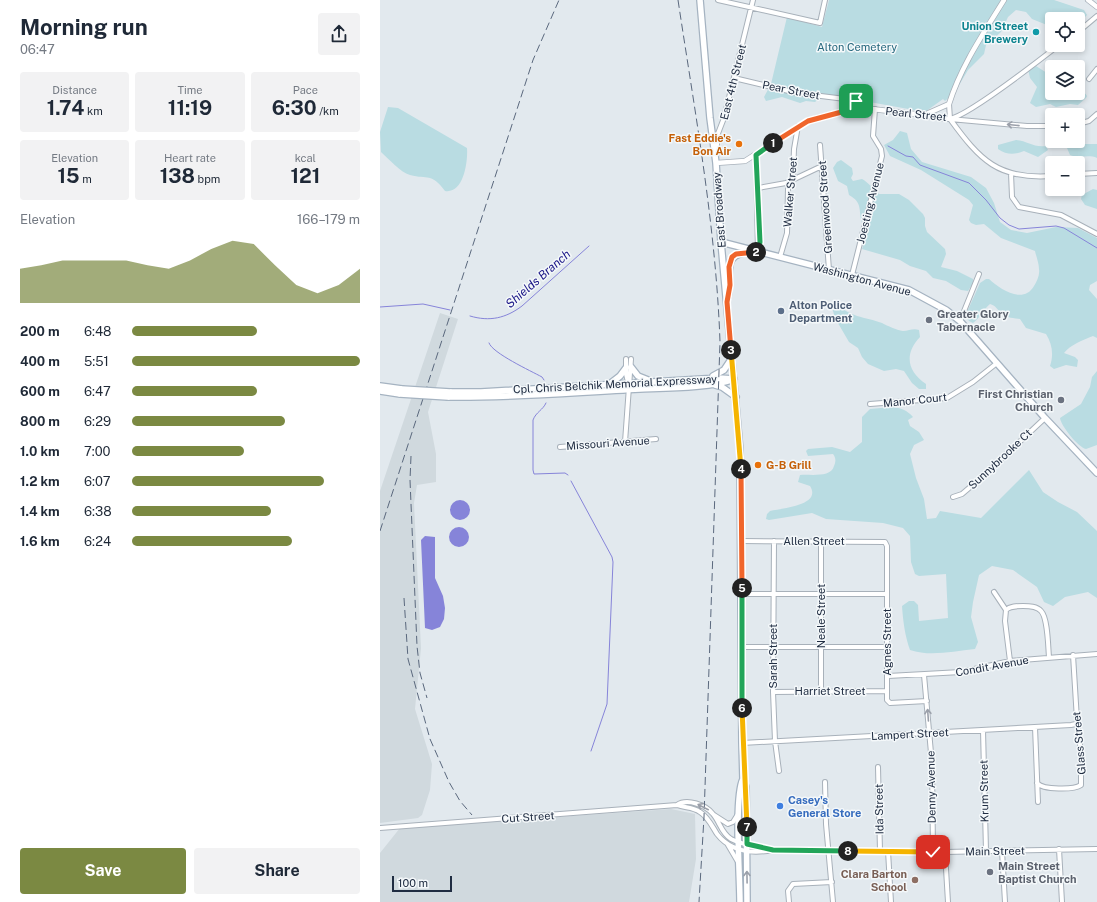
<!DOCTYPE html>
<html lang="en">
<head>
<meta charset="utf-8">
<style>
  :root { --surface:#fff; --page:#f2f2f3; --text:#1f2937; --muted:#747a83; --accent:#7b8942 }
  body { margin:0; font-family:"Public Sans",sans-serif; background:var(--page); color:var(--text); height:100vh; display:flex; flex-direction:column; font-size:15px; white-space:nowrap }
  * { box-sizing:border-box; margin:0 }
  p { font-size:13px; color:var(--muted) }
  .icon { flex:none; width:22px; height:22px; fill:none; stroke:currentColor; stroke-width:2; stroke-linecap:round; stroke-linejoin:round }
  .map { position:relative; flex:1; overflow:hidden }
  .details { display:flex; flex-direction:column; background:var(--surface); width:380px }
  .details>* { flex:none }
  .buttons { position:absolute; left:665px; top:12px; display:grid; gap:8px }
  .buttons a { display:grid; place-items:center; width:40px; height:40px; border-radius:4px; background:var(--surface); box-shadow:0 2px 6px #0003; font-size:20px }
  .scale { position:absolute; left:12px; bottom:10px; width:60px; box-sizing:border-box; padding-left:4px; border:2px solid #202d42; border-top:0; font-size:11px; line-height:14px; white-space:nowrap; color:#202d42; -webkit-text-stroke:3px #f4f8fa; paint-order:stroke }
  .pin { position:absolute; display:grid; place-items:center; width:34px; height:34px; color:#fff; margin:-17px; border-radius:8px; box-shadow:0 2px 6px #0006 }
  .km { position:absolute; width:20px; height:20px; margin:-10px; border-radius:50%; background:#222; color:#fff; font-size:11px; line-height:20px; text-align:center }
  .round { display:grid; place-items:center; flex:none; width:42px; height:42px; border-radius:4px; background:var(--page) }
  .summary { display:flex; align-items:center; justify-content:space-between; height:68px; padding:0 20px }
  h1 { font-size:22px; font-weight:700; line-height:30px }
  .metrics { display:grid; grid-template-columns:repeat(3,1fr); gap:6px; height:68px; padding:4px 20px }
  .metrics div { display:grid; align-content:center; border-radius:4px; background:var(--page); text-align:center }
  .metrics b { font-size:20px; font-weight:700 }
  .metrics small { font-size:11px; font-weight:400 }
  .metrics p { font-size:11px }
  .chart { height:112px; padding:8px 20px }
  .chart p { display:flex; justify-content:space-between }
  .chart svg { width:100%; height:72px; margin-top:4px; fill:var(--accent); opacity:.7 }
  .button { display:flex; gap:8px; margin-top:auto; padding:8px 20px }
  .button a { flex:1; height:46px; border-radius:4px; background:var(--accent); color:#fff; font-size:16px; font-weight:700; line-height:46px; text-align:center }
  .button a+a { background:var(--page); color:var(--text) }
  ul { padding:0 20px; list-style:none; font-size:13px }
  li { display:grid; grid-template-columns:64px 48px 1fr; align-items:center; height:30px }
  li i { height:10px; border-radius:5px; background:var(--accent) }
  main { display:flex; flex:1; min-height:0 }
  .map>svg:first-child { display:block }
</style>
</head>
<body>
<main>
<section class="details">
<div class="summary"><div><h1>Morning run</h1><p>06:47</p></div><a class="round"><svg class="icon" aria-label="share" viewBox="0 0 24 24"><path d="M12 15V3M7 8l5-5 5 5M5 13v7h14v-7"/></svg></a></div>
<div class="metrics">
<div><p>Distance</p><b>1.74<small> km</small></b></div>
<div><p>Time</p><b>11:19</b></div>
<div><p>Pace</p><b>6:30<small> /km</small></b></div>
</div>
<div class="metrics">
<div><p>Elevation</p><b>15<small> m</small></b></div>
<div><p>Heart rate</p><b>138<small> bpm</small></b></div>
<div><p>kcal</p><b>121</b></div>
</div>
<div class="chart"><p><span>Elevation</span>166–179 m</p>
<svg viewBox="0 0 160 44" preserveAspectRatio="none"><path d="M0 44V23L10 21L20 18L30 18L40 18L50 18L60 21L70 23L80 18L90 11L100 6L110 8L120 21L130 33L140 38L150 33L160 23V44z"/></svg>
</div>
<ul>
<li><b>200 m</b>6:48<i style="width:55%"></i></li>
<li><b>400 m</b>5:51<i style="width:100%"></i></li>
<li><b>600 m</b>6:47<i style="width:55%"></i></li>
<li><b>800 m</b>6:29<i style="width:67%"></i></li>
<li><b>1.0 km</b>7:00<i style="width:49%"></i></li>
<li><b>1.2 km</b>6:07<i style="width:84%"></i></li>
<li><b>1.4 km</b>6:38<i style="width:61%"></i></li>
<li><b>1.6 km</b>6:24<i style="width:70%"></i></li>
</ul>
<div class="button"><a>Save</a><a>Share</a></div>
</section>
<div class="map">
<svg width="717" height="902" viewBox="0 0 717 902">
  <rect width="100%" height="100%" fill="#e2e9ee"/>
  <path fill="#d0d9de" d="M60 313 78 319 48 412 56 454V482L37 485 34 503 41 648 35 709 52 764 50 790 42 815 38 818 0 823V491Z
    M291 809 315 814 316 859 309 902H0V853L20 828Z"/>
  <path fill="#b9dce2" d="M449 0H674L704 10 707 15 698 24V19H672V27L652 19 646 12 636 10 628 17 621 32 606 45 604 54 588 70 575 92 565 101 563 99 545 112 445 94 435 102 426 101 420 103 402 97 386 101 384 97 391 84 407 17 442 27Z
    M656 66 667 73 672 74V93H698V84L707 96 706 98 698 105 690 104 676 107 670 104 656 107 650 103 657 87 650 78 648 69Z
    M8 107 18 108 87 148C88 161 84 194 65 191 51 172 48 180 30 175 20 172 9 159 1 152L0 132Z
    M520 131 527 133 531 149 542 162 591 177 606 188 614 203 620 222 631 230 647 233 676 227 698 228 717 238V281L710 285 709 290 717 299V338L713 336C703 340 690 345 684 353L695 357 698 360 697 367 686 365 674 369 670 366C674 354 672 344 666 334L646 328 640 319C633 318 625 318 620 312 616 308 616 306 610 304 603 310 600 318 593 323L589 321 586 316 587 312 600 283 606 279H609C620 289 643 305 654 286 657 281 660 275 659 269 659 263 656 256 655 251L621 238 604 224 596 225 591 223 589 220 593 205 589 200 541 170 510 156 504 145 513 140Z
    M636 140C648 141 654 148 666 146L668 150 658 157 644 151C634 155 627 155 618 149V145Z
    M702 144H717V158C709 154 698 159 690 155L687 148 692 145Z
    M461 160 472 168 473 174 471 178 473 181 482 179C488 182 493 189 499 194H519L529 200 543 214 545 218V226L547 232 565 249 566 254 561 267 577 271 593 279V283L588 291 581 290 566 281 553 278 546 271 530 266 520 260 482 249 487 235C485 231 483 227 482 223 478 209 483 203 469 195L467 186 458 181 453 168 457 162Z
    M713 189 717 190V209L705 205 701 199 702 195Z
    M456 302C467 317 486 317 502 323 508 326 516 330 523 331 529 331 533 328 539 330L540 337C524 354 527 371 546 384V389H539L532 383 524 371 516 369 504 371 488 364 482 357 478 348 469 342 455 318 451 304Z
    M717 371V445L706 449C698 447 681 426 680 418L701 404 710 387 712 377Z
    M512 407C521 408 527 410 533 417L528 420 530 426 539 432 544 440 534 445 530 454 536 478 544 499 547 519 556 518 560 511 601 518 649 470 663 492 678 502 697 512 717 531V598L708 592 685 597 673 606 664 602 657 587 633 570 612 566 599 575 593 602 591 617 598 642 595 649C573 651 551 657 530 650 525 636 523 621 522 606L529 601H534L538 605 539 621 568 618 566 574 539 576 535 574 531 562 530 536 523 528 503 523 446 519 432 513 389 520 386 519 387 514 390 511C403 508 442 505 430 486L418 482 420 475C431 474 451 478 454 466 456 461 456 458 453 454L428 456 426 451 428 449 452 447 470 452 482 442V417L490 409Z"/>
  <path fill="#8684d9" d="M70 510a10 10 0 1 1 20 0a10 10 0 1 1-20 0Z
    M69 537a10 10 0 1 1 20 0a10 10 0 1 1-20 0Z
    M45 536 55 537V578L63 596 65 608 64 619 60 627 52 630 45 628 41 540Z"/>
  <g fill="none" stroke-linecap="round" stroke-linejoin="round">
    <path stroke="#8684d9" stroke-width="1" d="M508 146 526 156 533 157 540 165 589 183 606 200 620 218 629 225 639 229 676 226 684 228 717 248
      M0 307 43 304 70 310
      M90 316C110 322 126 318 142 306L209 246
      M109 343C112 353 151 371 162 377L164 380
      M166 403C163 410 156 412 153 420V470L154 474 185 473 188 475
      M191 481 232 557 233 562 227 704 211 751"/>
    <g stroke="#a8b1ba" stroke-width="6">
      <path id="minor" d="M338 0 440 23 445 0
        M698 32 717 16
        M354 78 417 93 481 101 486 104 488 109
        M709 79 717 69
        M569 104 570 119
        M544 115C552 117 561 119 569 119 586 117 661 59 679 45
        M570 119C600 160 618 180 672 176
        M570 119 647 126H672
        M698 124 709 121 717 114
        M440 145 449 270
        M337 153V136L344 118 373 0
        M376 155 378 252
        M631 173 632 197 639 207 681 215 717 234
        M698 174 717 173
        M378 188 406 183 442 166
        M400 257 407 233 408 189 413 176 414 149 418 126
        M472 275 502 156 501 149 493 136 495 109
        M580 321 599 274
        M246 359V374L248 382
        M490 404 567 398 593 382 617 363
        M245 442 251 359
        M180 447 276 439
        M573 497 582 494 602 477 665 418
        M362 541 505 542 507 546V700L510 703 547 701
        M394 541 393 692 395 741 399 771
        M614 592 626 610 625 621 630 661
        M362 594H507
        M626 610C630 606 637 606 643 606 649 606 657 606 661 611 668 618 668 647 669 657
        M362 647H507
        M544 675 552 764 553 851
        M508 676 581 672 630 661 717 654
        M441 691V541
        M393 692 507 691
        M655 727 658 802
        M603 730 606 851
        M362 743 691 725 696 724 697 721
        M498 767 500 851
        M445 782 446 824 453 902
        M657 783C663 790 694 790 701 785V753L697 720 693 655
        M297 805C307 798 326 805 333 814 340 822 341 833 351 839 364 846 379 846 393 850
        M334 815 348 824 353 822 358 814
        M0 828 297 805C305 808 313 807 320 812 328 817 332 826 337 834 351 852 372 854 393 850L565 852 717 849
        M348 845 358 862
        M679 849 682 902
        M508 851 511 902
        M622 851 625 902
        M565 852 568 902
        M409 902 408 891 413 884 452 882"/>
    </g>
    <g stroke="#a8b1ba" stroke-width="6">
      <path id="tertiary" d="M708 0 717 7
        M336 163 365 161 424 123 437 118 483 108 544 115 569 104C581 66 603 34 624 0"/>
    </g>
    <g stroke="#a5b3c1" stroke-width="8">
      <path id="secondary" d="M320 0 330 118 336 163 341 242 360 450 362 743 363 779 366 787 367 902
        M341 242 529 290 566 310 580 321 665 418 717 473
        M348 296C353 274 339 253 372 252
        M251 367 258 376 268 380
        M333 376 344 370 352 358
        M231 383 240 376 246 368
        M335 385 342 387 356 397
        M0 386 22 389
        M0 391 20 394
        M70 392H101L339 378 354 379
        M68 397C132 398 196 392 260 389 285 388 333 388 354 379
        M360 902C360 877 354 798 363 779"/>
    </g>
    <use href="#minor" stroke="#fff" stroke-width="4"/>
    <use href="#tertiary" stroke="#fff" stroke-width="4.5"/>
    <use href="#secondary" stroke="#fff" stroke-width="5.5"/>
    <path stroke="#5a687d" stroke-width="1" stroke-dasharray="8 4" stroke-linecap="butt" d="M298 0C315 113 336 227 340 342L324 817 319 902
      M31 456 30 480 37 646 40 673 47 698
      M0 531 153 60 179 0
      M24 598 28 659 50 739 69 782 80 801 92 815"/>
    <g stroke="#a5b3c1" stroke-width="8" stroke-linecap="butt">
      <path id="secondary-bridge" d="M22 389 70 392
        M20 394 68 397"/>
    </g>
    <use href="#secondary-bridge" stroke="#fff" stroke-width="5.5"/>
  </g>
  <defs><path id="oneway-shaft" d="M-6 0H5M1.5-3L5.5 0L1.5 3" fill="none" stroke-width="1.6" stroke-linecap="round" stroke-linejoin="round"/></defs>
  <g stroke="#9ba0aa">
    <use href="#oneway-shaft" transform="translate(633 125) rotate(-174)"/>
    <use href="#oneway-shaft" transform="translate(548 715) rotate(-94)"/>
    <use href="#oneway-shaft" transform="translate(323 807) rotate(-153)"/>
    <use href="#oneway-shaft" transform="translate(367 877) rotate(-91)"/>
  </g>
  <g fill="none" stroke-linecap="round" stroke-linejoin="round">
    <g stroke="#fff" stroke-width="8">
      <path id="split-1" d="M393 143 428 121 469 110 488 109 485 103 476 101"/>
    </g>
    <g stroke="#fff" stroke-width="8">
      <path id="split-2" d="M376 252H378L380 242 376 155 393 143"/>
    </g>
    <g stroke="#fff" stroke-width="8">
      <path id="split-3" d="M351 350 347 302 350 285 349 267 352 257 356 254 376 252"/>
    </g>
    <g stroke="#fff" stroke-width="8">
      <path id="split-4" d="M351 350 361 469"/>
    </g>
    <g stroke="#fff" stroke-width="8">
      <path id="split-5" d="M361 469 362 588"/>
    </g>
    <g stroke="#fff" stroke-width="8">
      <path id="split-6" d="M362 588V708"/>
    </g>
    <g stroke="#fff" stroke-width="8">
      <path id="split-7" d="M362 708 367 827"/>
    </g>
    <g stroke="#fff" stroke-width="8">
      <path id="split-8" d="M367 827V844L393 850 468 851"/>
    </g>
    <g stroke="#fff" stroke-width="8">
      <path id="split-9" d="M468 851 553 852"/>
    </g>
    <use href="#split-1" stroke="#f0652b" stroke-width="5"/>
    <use href="#split-2" stroke="#22a559" stroke-width="5"/>
    <use href="#split-3" stroke="#f0652b" stroke-width="5"/>
    <use href="#split-4" stroke="#f5b400" stroke-width="5"/>
    <use href="#split-5" stroke="#f0652b" stroke-width="5"/>
    <use href="#split-6" stroke="#22a559" stroke-width="5"/>
    <use href="#split-7" stroke="#f5b400" stroke-width="5"/>
    <use href="#split-8" stroke="#22a559" stroke-width="5"/>
    <use href="#split-9" stroke="#f5b400" stroke-width="5"/>
  </g>
  <circle fill="#0f9aa8" stroke="#f4f8fa" stroke-width="1.5" cx="656" cy="32" r="4"/>
  <g fill="#e8710a" stroke="#f4f8fa" stroke-width="1.5">
    <circle cx="359" cy="144" r="4"/>
    <circle cx="378" cy="465" r="4"/>
  </g>
  <circle fill="#5c6f8a" stroke="#f4f8fa" stroke-width="1.5" cx="401" cy="311" r="4"/>
  <g fill="#6b7280" stroke="#f4f8fa" stroke-width="1.5">
    <circle cx="549" cy="320" r="4"/>
    <circle cx="681" cy="400" r="4"/>
    <circle cx="610" cy="872" r="4"/>
  </g>
  <circle fill="#3f7fe0" stroke="#f4f8fa" stroke-width="1.5" cx="400" cy="806" r="4"/>
  <circle fill="#8d6e63" stroke="#f4f8fa" stroke-width="1.5" cx="535" cy="880" r="4"/>
  <g text-anchor="middle" dominant-baseline="central" stroke-width="3" stroke-linejoin="round" paint-order="stroke">
    <g font-size="11" font-weight="bold" fill="#0d838f" stroke="#f4f8fa" text-anchor="end">
      <text x="648" y="26">Union Street<tspan x="648" dy="13">Brewery</tspan></text>
    </g>
    <g font-size="11" fill="#25677d" stroke="#f4f8fa">
      <text x="477" y="47">Alton Cemetery</text>
    </g>
    <g font-size="11" fill="#202d42" stroke="#f4f8fa">
      <text transform="translate(353 82) rotate(-76)">East 4th Street</text>
      <text transform="translate(411 90) rotate(11)">Pear Street</text>
      <text transform="translate(536 114) rotate(6)">Pearl Street</text>
      <text transform="translate(410 192) rotate(-85)">Walker Street</text>
      <text transform="translate(490 203) rotate(-76)">Joesting Avenue</text>
      <text transform="translate(445 207) rotate(-94)">Greenwood Street</text>
      <text transform="translate(339 210) rotate(-94)">East Broadway</text>
      <text transform="translate(482 279) rotate(15)">Washington Avenue</text>
      <text transform="translate(235 384) rotate(-3)">Cpl. Chris Belchik Memorial Expressway</text>
      <text transform="translate(535 400) rotate(-6)">Manor Court</text>
      <text transform="translate(228 443) rotate(-4)">Missouri Avenue</text>
      <text transform="translate(620 459) rotate(-43)">Sunnybrooke Ct</text>
      <text x="434" y="541">Allen Street</text>
      <text transform="translate(441 616) rotate(-90)">Neale Street</text>
      <text transform="translate(507 642) rotate(-90)">Agnes Street</text>
      <text transform="translate(393 656) rotate(-90)">Sarah Street</text>
      <text transform="translate(612 666) rotate(-10)">Condit Avenue</text>
      <text x="450" y="691">Harriet Street</text>
      <text transform="translate(530 734) rotate(-3)">Lampert Street</text>
      <text transform="translate(699 743) rotate(-95)">Glass Street</text>
      <text transform="translate(551 787) rotate(-91)">Denny Avenue</text>
      <text transform="translate(604 791) rotate(-91)">Krum Street</text>
      <text transform="translate(499 809) rotate(-91)">Ida Street</text>
      <text transform="translate(148 817) rotate(-4)">Cut Street</text>
      <text transform="translate(615 851) rotate(-1)">Main Street</text>
    </g>
    <g font-size="11" font-weight="bold" fill="#c56008" stroke="#f4f8fa" text-anchor="end">
      <text x="351" y="138">Fast Eddie's<tspan x="351" dy="13">Bon Air</tspan></text>
      <text x="386" y="465" text-anchor="start">G-B Grill</text>
    </g>
    <g font-size="11" font-weight="bold" fill="#4e5e75" stroke="#f4f8fa" text-anchor="start">
      <text x="409" y="305">Alton Police<tspan x="409" dy="13">Department</tspan></text>
    </g>
    <g font-size="11" font-weight="bold" fill="#5b616d" stroke="#f4f8fa" text-anchor="start">
      <text x="557" y="314">Greater Glory<tspan x="557" dy="13">Tabernacle</tspan></text>
      <text x="673" y="394" text-anchor="end">First Christian<tspan x="673" dy="13">Church</tspan></text>
      <text x="618" y="866">Main Street<tspan x="618" dy="13">Baptist Church</tspan></text>
    </g>
    <g font-size="11" font-weight="bold" fill="#366cbe" stroke="#f4f8fa" text-anchor="start">
      <text x="408" y="800">Casey's<tspan x="408" dy="13">General Store</tspan></text>
    </g>
    <g font-size="11" font-weight="bold" fill="#785e54" stroke="#f4f8fa" text-anchor="end">
      <text x="527" y="874">Clara Barton<tspan x="527" dy="13">School</tspan></text>
    </g>
    <g font-size="12" font-style="italic" fill="#171385" stroke="#f4f8fa">
      <text transform="translate(158 279) rotate(-41)">Shields Branch</text>
    </g>
  </g>
</svg>
<div class="buttons">
<a><svg class="icon" aria-label="locate" viewBox="0 0 24 24"><circle cx="12" cy="12" r="6"/><path d="M12 2v4M12 18v4M2 12h4M18 12h4"/></svg></a>
<a><svg class="icon" aria-label="layers" viewBox="0 0 24 24"><path d="M12 4l9 5-9 5-9-5zM3 14l9 5 9-5"/></svg></a>
<a>+</a>
<a>−</a>
</div>
<div class="scale">100 m</div>
<div class="pin" style="left:476px;top:101px;background:#1e9e55"><svg class="icon" aria-label="arrive" viewBox="0 0 24 24"><path d="M6 21V4h12l-3 4 3 4H6"/></svg></div>
<div class="pin" style="left:553px;top:852px;background:#d93025"><svg class="icon" aria-label="check" viewBox="0 0 24 24"><path d="M5 12l5 5 9-10"/></svg></div>
<b class="km" style="left:393px;top:143px">1</b>
<b class="km" style="left:376px;top:252px">2</b>
<b class="km" style="left:351px;top:350px">3</b>
<b class="km" style="left:361px;top:469px">4</b>
<b class="km" style="left:362px;top:588px">5</b>
<b class="km" style="left:362px;top:708px">6</b>
<b class="km" style="left:367px;top:827px">7</b>
<b class="km" style="left:468px;top:851px">8</b>
</div>
</main>
</body>
</html>
